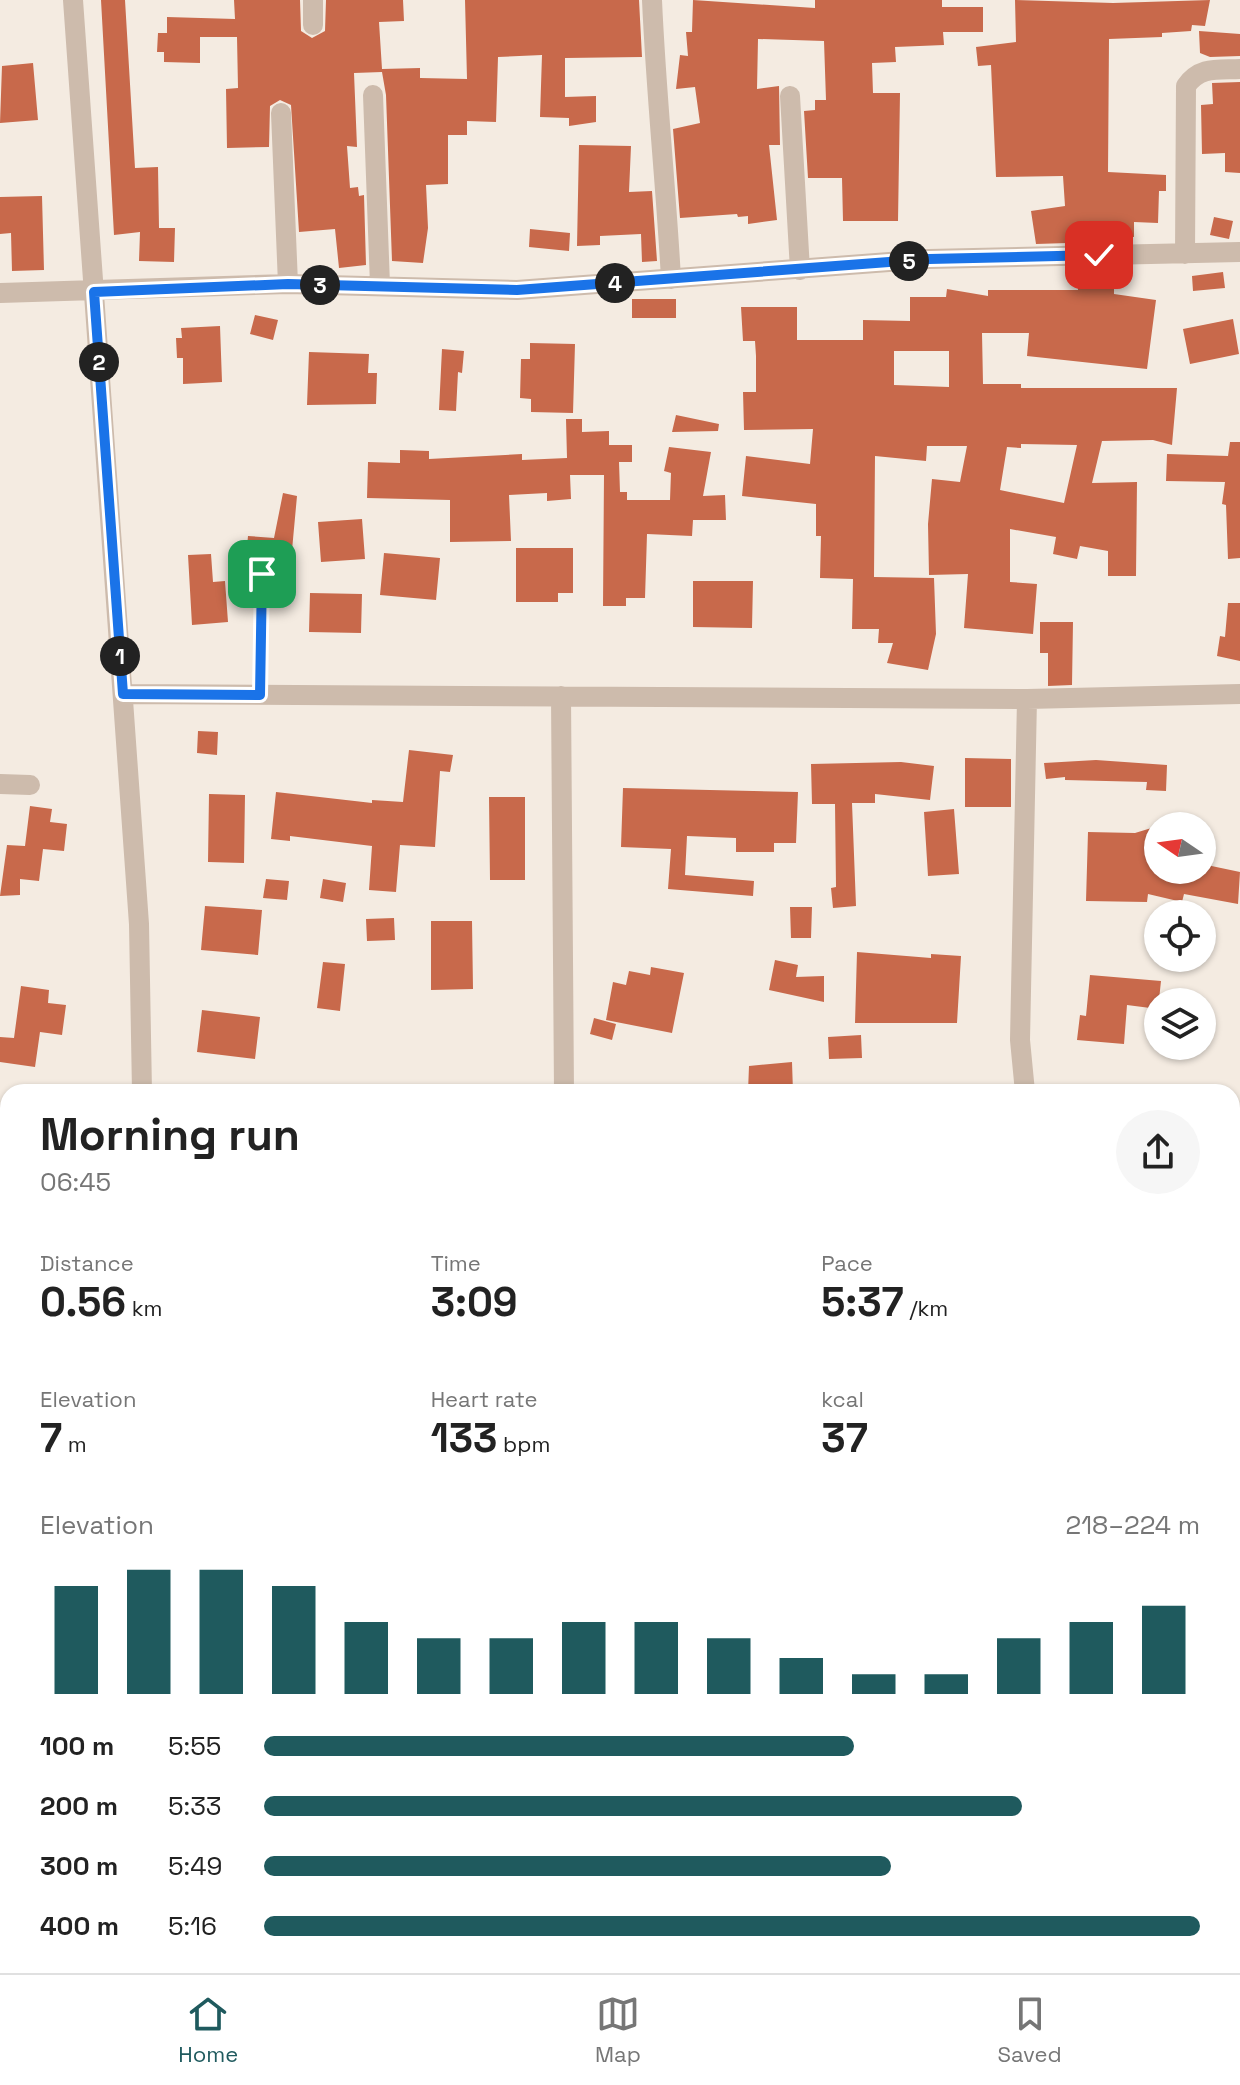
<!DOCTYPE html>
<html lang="en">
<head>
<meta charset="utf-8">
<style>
  :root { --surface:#fff; --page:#f6f6f6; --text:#222; --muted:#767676; --line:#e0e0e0; --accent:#1f5a5e }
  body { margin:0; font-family:"Space Grotesk",sans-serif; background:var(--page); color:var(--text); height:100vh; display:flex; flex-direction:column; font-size:30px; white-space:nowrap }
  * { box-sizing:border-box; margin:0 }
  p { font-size:26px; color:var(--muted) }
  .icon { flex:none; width:44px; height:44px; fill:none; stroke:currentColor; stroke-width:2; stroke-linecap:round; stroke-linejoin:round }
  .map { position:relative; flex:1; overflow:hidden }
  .drawer { position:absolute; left:0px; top:1084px; width:1240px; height:890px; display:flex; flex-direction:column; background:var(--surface); border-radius:24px 24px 0 0; box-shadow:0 2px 6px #0004 }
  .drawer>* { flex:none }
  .needle { width:52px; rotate:283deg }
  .buttons { position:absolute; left:1144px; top:812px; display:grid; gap:16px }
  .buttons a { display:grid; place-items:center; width:72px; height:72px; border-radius:50%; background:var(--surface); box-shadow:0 2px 6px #0004; font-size:40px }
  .pin { position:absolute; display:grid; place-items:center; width:68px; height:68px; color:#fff; margin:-34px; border-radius:16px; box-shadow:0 4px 12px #0006 }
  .km { position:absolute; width:40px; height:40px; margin:-20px; border-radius:50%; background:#222; color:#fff; font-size:22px; line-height:40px; text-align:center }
  .round { display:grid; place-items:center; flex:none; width:84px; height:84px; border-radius:42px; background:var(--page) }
  .head { display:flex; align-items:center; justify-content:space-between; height:136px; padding:0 40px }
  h1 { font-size:44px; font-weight:600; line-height:60px }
  .metrics { display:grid; grid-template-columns:repeat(3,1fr); gap:12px; height:136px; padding:8px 40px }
  .metrics div { display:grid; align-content:center }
  .metrics b { font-size:40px; font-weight:600 }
  .metrics small { font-size:22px; font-weight:400 }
  .metrics p { font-size:22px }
  .chart { height:224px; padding:16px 40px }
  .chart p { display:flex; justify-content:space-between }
  .chart svg { width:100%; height:144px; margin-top:8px; stroke:var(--accent); stroke-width:6 }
  ul { padding:0 40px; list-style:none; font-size:26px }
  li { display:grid; grid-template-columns:128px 96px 1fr; align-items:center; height:60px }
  li i { height:20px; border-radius:10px; background:var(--accent) }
  .tabs { display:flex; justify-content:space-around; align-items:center; height:112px; border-top:2px solid var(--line); background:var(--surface); font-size:22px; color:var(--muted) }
  .tabs a { display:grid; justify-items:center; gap:4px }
  .tabs .current { color:var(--accent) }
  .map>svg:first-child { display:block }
</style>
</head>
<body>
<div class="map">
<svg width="1240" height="1973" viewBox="0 0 1240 1973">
  <rect width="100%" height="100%" fill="#f4ebe1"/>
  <path fill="#c8694b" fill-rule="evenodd" d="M101 0H125L135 168 158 167 159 228H175L174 262 139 261 140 232 114 235Z
    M234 0H300L301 31 312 38 325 31 326 0H403L404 21 379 22 382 69 420 68V78L467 79 465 0H639L642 57 565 58V97L596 96V122L569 126V118L540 117 542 55 498 57 496 122 467 121V135H448V184L426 185 428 228 423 263 392 261 386 95 382 72 354 73 357 147 347 146 350 188 358 187 359 196 364 195 366 265 339 268 335 229 299 232 291 105 280 100 270 106 269 147 227 148 226 89 238 88 237 37H200V63L164 62V52H157L158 33H167V17L235 19Z
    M693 0 815 8V0H942V7H983V32H943L944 45 895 47 896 62 872 63 873 93H900L898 221H843L842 178H808L804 111 815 110V100H826L824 41 758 39 757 89 779 86 780 145H769L777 220 748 224V216L738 217 737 214 680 218 673 129 700 123 695 87 676 89 680 55 688 56 686 32H692Z
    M1015 0 1113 3 1210 0 1205 26 1192 25 1191 31 1162 33V37L1109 39 1108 172 1166 175V191H1159L1158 223 1134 222V237L1100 234V242L1036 244 1031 211 1065 206 1063 176 996 177 991 65 978 66 976 47 1016 42Z
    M1199 31 1240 34V56L1210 57 1200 53Z
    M33 63 38 120 0 123 2 66Z
    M1240 82V173L1225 172V153L1202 154 1201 105 1213 104 1212 83Z
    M579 145 631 146 629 192 652 191 657 261 642 262 641 234 600 236V245L577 246Z
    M42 196 44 270 12 271 11 233 0 234V197Z
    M1214 217 1233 221 1229 239 1210 235Z
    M530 229 570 233 569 251 529 247Z
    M1223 272 1225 288 1193 291 1192 276Z
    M1078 287H1114V294L1156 300 1147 369 1027 356 1029 333H982L983 384H1021V388H1177L1172 445 1153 440 1102 441 1092 483 1137 482 1136 576H1108V551L1080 546 1077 559 1053 554 1056 537 1010 529V582L1037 584 1033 634 964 628 968 574 929 575 928 524 932 479 960 482 967 446H927L926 461 875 456 874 577 934 578 936 634 928 670 887 663 893 643H878L879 629H852L853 579 820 578 821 536H816V504L742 496 746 456 810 464 813 429 744 430 743 392H756V356L755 341H743L741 307H797V340H863V320L910 321V297H946L947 289 988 296V290H1078ZM894 351H949V387L894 385ZM1021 444 1077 445 1064 503 1000 490 1007 447 1021 448Z
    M632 299H676V318H632Z
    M255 315 278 320 273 340 250 334Z
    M1233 319 1239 354 1190 364 1183 329Z
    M220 326 222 382 183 384V358H177L176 338H182L181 328Z
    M530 343 575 344 573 413 531 412V399L520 398 521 359H530Z
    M442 349 464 351 462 373 458 372 456 411 439 410Z
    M309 352 369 354 368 373H377L376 404 307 405Z
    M676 415 719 424 718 431 672 432Z
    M566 419H582V432L609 431V445H632V462H619L620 492H627V500H670L671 473 664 471 669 447 711 452 703 496 725 495 726 520H693L692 536 647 534 645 598H626V606H603L604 475H570L571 499 547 501V493L509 495 511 541 450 542V500L367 498 368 462 400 463V450L429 451V459L522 454V460L567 458Z
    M1230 442H1240V558L1228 559 1226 505 1222 504 1225 482 1166 481 1167 454 1228 456Z
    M283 493 297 496 291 561 246 557 248 536 274 538Z
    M362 519 365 559 321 562 318 522Z
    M516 548H573V593H558V602H516Z
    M384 553 440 558 436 600 380 595Z
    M211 554 213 582 225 581 228 622 192 625 188 555Z
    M693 581H753L752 628 693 627Z
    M310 593 362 594 361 633 309 632Z
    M1228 603H1240V661L1217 656 1220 636 1225 637Z
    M1040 622H1073L1072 685 1048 686V653H1040Z
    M198 731 218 732 217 755 197 753Z
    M409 750 453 755 450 772 440 771 435 847 400 845 396 892 369 890 372 846 290 836V841L271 839 276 792 372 803V800L403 802Z
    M965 758 1011 759V807H965Z
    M1096 760 1167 765 1166 791 1146 790 1147 782 1065 780V777L1046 779 1044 763Z
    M901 762 934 766 930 800 875 794V803H852L856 906 833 908 831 888 836 887 835 804H812L811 764Z
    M623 788 798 792 796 843H774V852H736V838L687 836 685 875 754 881 753 896 668 889 671 849 621 847Z
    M209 794 245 795 244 863 208 862Z
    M489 797H525V880H490Z
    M30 806 52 809 50 822 67 824 64 851 43 849 39 881 20 879V895L0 896 7 845 25 846Z
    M954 809 959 874 928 876 924 812Z
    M1158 826V870H1202V864L1240 872 1238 904 1184 894 1182 902 1148 894 1147 902 1086 901 1088 832 1135 833Z
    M266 879 289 881 287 900 263 898Z
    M323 879 346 883 343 902 320 898Z
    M205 906 262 910 258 955 201 950Z
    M790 907H812L811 938H791Z
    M394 918 395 940 367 941 366 919Z
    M431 921H472L473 989 431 990Z
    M857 952 931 958V954L961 956 957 1023H855Z
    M775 960 798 965 796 977 824 976V1002L769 990Z
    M323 962 345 964 340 1011 317 1008Z
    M651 967 684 973 672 1033 606 1020 613 982 626 985 629 971 650 975Z
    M1090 975 1161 981 1158 1009 1127 1005 1124 1044 1077 1040 1080 1015 1086 1016Z
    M21 986 49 990 48 1003 66 1005 62 1035 40 1032 35 1067 0 1062V1037L14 1038Z
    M202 1010 260 1017 255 1059 197 1052Z
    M594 1018 616 1024 612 1040 590 1034Z
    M861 1035 862 1058 829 1059 828 1037Z
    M792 1062 793 1092H748L749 1066Z"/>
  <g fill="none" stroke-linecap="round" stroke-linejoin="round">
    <path stroke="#cdbbac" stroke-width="10" d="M260 695 262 574"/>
    <path stroke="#cdbbac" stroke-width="20" d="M73 0 139 924 142 1092
      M313 0V25
      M652 0C656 93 666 186 671 279
      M373 95 380 285
      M790 96 800 270
      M281 113 288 284
      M1185 254 1186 86C1200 66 1218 70 1240 69
      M0 293 288 284 517 290 929 259 1240 252
      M123 694 1027 699 1240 694
      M561 696 564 1092
      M0 784 30 785
      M1025 1092 1020 1040 1027 699
      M661 1973V1966
      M1195 1973 1196 1966"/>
    <path stroke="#7d675c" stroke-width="20" d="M0 1612H8
      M0 1651H8
      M1232 1692 1240 1693
      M1232 1723 1240 1724"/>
  </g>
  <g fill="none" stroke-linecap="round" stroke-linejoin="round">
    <g stroke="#fff" stroke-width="16">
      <path id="route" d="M262 574 260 695 123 694 94 292 288 284 517 290 929 259 1099 255"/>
    </g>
    <use href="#route" stroke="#1a73e8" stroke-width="10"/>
  </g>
</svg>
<div class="buttons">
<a><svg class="needle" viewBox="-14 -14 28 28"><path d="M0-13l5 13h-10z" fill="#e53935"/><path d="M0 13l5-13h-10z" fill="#767676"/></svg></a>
<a><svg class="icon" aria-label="locate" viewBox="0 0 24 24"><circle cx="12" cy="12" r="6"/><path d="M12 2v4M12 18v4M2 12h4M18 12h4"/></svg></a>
<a><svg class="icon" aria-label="layers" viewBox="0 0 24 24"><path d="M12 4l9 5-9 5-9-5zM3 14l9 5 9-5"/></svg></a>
</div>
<div class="pin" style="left:262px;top:574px;background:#1e9e55"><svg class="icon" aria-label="arrive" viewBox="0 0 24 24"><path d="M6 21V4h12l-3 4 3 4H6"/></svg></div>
<div class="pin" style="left:1099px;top:255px;background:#d93025"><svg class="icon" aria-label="check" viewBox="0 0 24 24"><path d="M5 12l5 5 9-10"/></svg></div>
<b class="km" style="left:120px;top:656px">1</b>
<b class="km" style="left:99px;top:362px">2</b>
<b class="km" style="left:320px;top:285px">3</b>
<b class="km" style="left:615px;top:283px">4</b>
<b class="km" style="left:909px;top:261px">5</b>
<section class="drawer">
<div class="head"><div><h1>Morning run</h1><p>06:45</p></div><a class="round"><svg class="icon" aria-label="share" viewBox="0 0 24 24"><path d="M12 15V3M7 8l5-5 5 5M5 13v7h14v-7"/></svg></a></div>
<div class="metrics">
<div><p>Distance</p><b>0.56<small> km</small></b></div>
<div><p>Time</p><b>3:09</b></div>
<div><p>Pace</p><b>5:37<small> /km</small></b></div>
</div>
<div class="metrics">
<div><p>Elevation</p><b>7<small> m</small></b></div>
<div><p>Heart rate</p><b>133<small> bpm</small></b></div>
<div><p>kcal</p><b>37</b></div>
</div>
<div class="chart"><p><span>Elevation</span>218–224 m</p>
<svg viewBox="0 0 160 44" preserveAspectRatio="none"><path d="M5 44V11M15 44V6M25 44V6M35 44V11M45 44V22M55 44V27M65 44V27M75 44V22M85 44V22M95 44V27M105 44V33M115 44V38M125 44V38M135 44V27M145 44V22M155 44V17"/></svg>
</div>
<ul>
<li><b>100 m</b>5:55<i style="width:63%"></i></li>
<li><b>200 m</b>5:33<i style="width:81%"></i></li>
<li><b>300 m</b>5:49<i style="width:67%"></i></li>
<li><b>400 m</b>5:16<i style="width:100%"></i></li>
</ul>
</section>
</div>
<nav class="tabs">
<a class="current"><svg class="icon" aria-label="home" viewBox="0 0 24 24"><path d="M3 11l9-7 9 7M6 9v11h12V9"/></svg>Home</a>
<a><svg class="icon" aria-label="map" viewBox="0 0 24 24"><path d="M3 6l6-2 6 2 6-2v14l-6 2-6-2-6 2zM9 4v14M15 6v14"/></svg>Map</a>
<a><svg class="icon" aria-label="saved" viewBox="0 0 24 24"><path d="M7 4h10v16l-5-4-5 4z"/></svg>Saved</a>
</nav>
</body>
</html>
